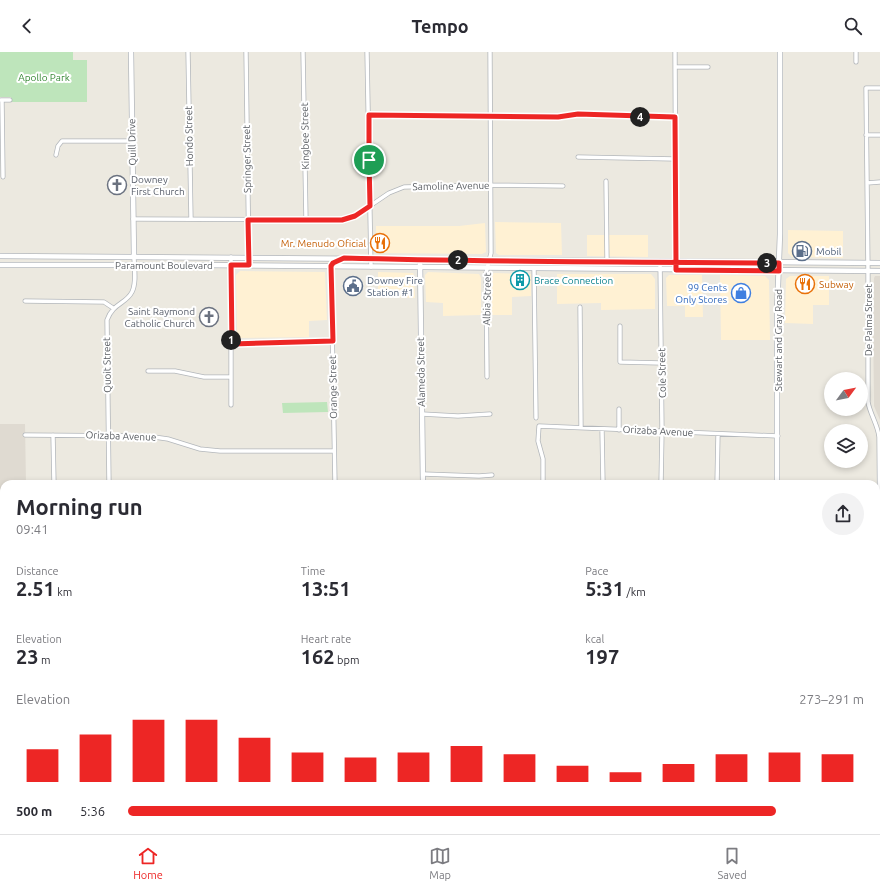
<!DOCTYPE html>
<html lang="en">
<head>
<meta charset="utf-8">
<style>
  :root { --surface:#fff; --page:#f2f2f3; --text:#2b2b33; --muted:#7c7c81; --line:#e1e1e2; --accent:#ed2625 }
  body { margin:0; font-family:Ubuntu,sans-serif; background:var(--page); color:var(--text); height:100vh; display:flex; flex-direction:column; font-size:15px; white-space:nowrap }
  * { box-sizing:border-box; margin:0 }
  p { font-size:13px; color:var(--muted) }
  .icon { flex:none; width:22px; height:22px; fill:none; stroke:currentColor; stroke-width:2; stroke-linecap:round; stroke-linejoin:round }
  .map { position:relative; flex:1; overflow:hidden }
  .side { position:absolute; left:0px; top:428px; width:880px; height:354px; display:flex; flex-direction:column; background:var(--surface); border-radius:12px 12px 0 0; box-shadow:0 2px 6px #0003 }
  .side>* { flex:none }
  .needle { width:26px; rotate:58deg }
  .controls { position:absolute; left:824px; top:320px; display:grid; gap:8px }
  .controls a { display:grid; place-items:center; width:44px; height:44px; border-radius:50%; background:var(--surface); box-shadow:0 2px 6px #0003; font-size:20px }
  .pin { position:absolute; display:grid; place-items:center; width:34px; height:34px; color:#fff; margin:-17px; border:2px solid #fff; border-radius:50%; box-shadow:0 1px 4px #0007 }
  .km { position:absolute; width:20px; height:20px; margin:-10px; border-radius:50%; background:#222; color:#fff; font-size:11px; line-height:20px; text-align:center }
  .round { display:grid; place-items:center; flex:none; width:42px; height:42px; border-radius:21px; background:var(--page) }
  .summary { display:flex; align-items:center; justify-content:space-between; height:68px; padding:0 16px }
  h1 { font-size:22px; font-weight:600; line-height:30px }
  .metrics { display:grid; grid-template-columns:repeat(3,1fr); gap:6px; height:68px; padding:4px 16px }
  .metrics div { display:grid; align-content:center }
  .metrics b { font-size:20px; font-weight:600 }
  .metrics small { font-size:11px; font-weight:400 }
  .metrics p { font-size:11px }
  .chart { height:112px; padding:8px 16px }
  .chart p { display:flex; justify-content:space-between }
  .chart svg { width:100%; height:72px; margin-top:4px; stroke:var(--accent); stroke-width:6 }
  ul { padding:0 16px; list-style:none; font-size:13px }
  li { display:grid; grid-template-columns:64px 48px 1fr; align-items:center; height:30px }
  li i { height:10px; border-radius:5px; background:var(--accent) }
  header { display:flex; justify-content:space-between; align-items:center; height:52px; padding:0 16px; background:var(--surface); font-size:18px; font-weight:600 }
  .menu { display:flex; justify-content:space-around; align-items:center; height:56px; border-top:1px solid var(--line); background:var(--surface); font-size:11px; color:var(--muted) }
  .menu a { display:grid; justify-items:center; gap:2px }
  .menu .active { color:var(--accent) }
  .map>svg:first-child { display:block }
</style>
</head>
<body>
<header><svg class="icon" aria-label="back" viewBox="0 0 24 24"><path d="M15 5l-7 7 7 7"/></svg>Tempo<svg class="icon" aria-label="search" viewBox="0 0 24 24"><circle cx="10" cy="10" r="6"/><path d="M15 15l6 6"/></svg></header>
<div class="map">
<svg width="880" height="782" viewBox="0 0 880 782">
  <rect width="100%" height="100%" fill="#ece9e0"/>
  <path fill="#fff1d3" d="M495 170 561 171 562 203H499L496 201Z
    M485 171 486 200 482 202 380 201 376 198V174H459Z
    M788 178 843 179V206L792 205 788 201Z
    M587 183H648V205L587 204Z
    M240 219 325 220 327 268 309 269V285L238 286 237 283 236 223Z
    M378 220 413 221 414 223 415 246 378 245Z
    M428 220 479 222 481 226V263L443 264V251L426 250 425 223Z
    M494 221 531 222V244L512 245V263H492L491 223Z
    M557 222H651L655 227V257L601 258V251L557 252Z
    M669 223H702L703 265H685V254H667L666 226Z
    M720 223 765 224 769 228 770 288H721Z
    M790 224H829V253H813V272L785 271 786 227Z"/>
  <path fill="#dfdad1" d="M875 224H880V368L874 354V347L873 270 874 226Z
    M0 372H25L26 432H4V507H0Z"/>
  <path fill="#bee5bb" d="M0 0H73V8H87V50H11V45H0Z
    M327 350 328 360 283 361 282 351Z
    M0 767H4V778H57V782H0Z"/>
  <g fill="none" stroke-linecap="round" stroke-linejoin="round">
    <g stroke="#b3b7bb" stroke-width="5">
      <path id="street" d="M188 0 191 167
        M246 0 249 213
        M303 0 306 168
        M367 0 371 215
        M675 0 676 217
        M856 0V10
        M675 15H708
        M880 36H866L868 219V350C870 362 878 373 879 385L880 498
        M1 48H10
        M2 48 3 125
        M369 63 558 65 578 62 675 65
        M866 83H880
        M56 103 58 94 62 89H132
        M578 105 675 107
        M606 129 607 209
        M867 131 880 130
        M133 167 342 168 355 164 389 141 404 135 490 133 563 134
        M660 209 662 379 661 432
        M331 215 335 432
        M534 217 536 366
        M25 249 104 250 113 256
        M580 255 581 376
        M620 274V310L661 311
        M231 292 333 289
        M148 319H175L204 325H230
        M487 325 486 221 491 201 490 0
        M231 353V205
        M422 362 458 364 490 362
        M602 377 603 432
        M619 378V357
        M25 383 147 384 168 387 200 397 220 399H334
        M53 383 54 432
        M423 422 479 424 492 423
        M777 431H839
        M109 432 107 268C113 251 126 252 132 240 137 230 134 215 134 204
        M543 432V407L538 389 539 374 778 384
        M717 432 718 382
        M0 666H4
        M222 778V782
        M291 778V782
        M495 778V782
        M547 778V782
        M599 778V782
        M648 778V782
        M713 778V782
        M839 778V782
        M86 782V778
        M153 782V778"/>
    </g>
    <g stroke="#b4b8bd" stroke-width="6">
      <path id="secondary" d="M131 0 134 204
        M0 204 880 211
        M420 208 423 432
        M0 213H201L880 219
        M331 215 333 211 343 207
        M777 432V259L780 182V0
        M0 556H4
        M876 562H880
        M0 759 4 760
        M876 773H880
        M356 778H381
        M443 778 444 782
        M798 778 799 782"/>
    </g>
    <use href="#street" stroke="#fff" stroke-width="3.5"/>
    <use href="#secondary" stroke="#fff" stroke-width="4.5"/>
  </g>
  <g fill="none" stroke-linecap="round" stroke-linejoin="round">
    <g stroke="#fff" stroke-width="8">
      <path id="route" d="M369 108 370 154 355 164 342 168H248L249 213H231L232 292 333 289 331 214 333 211 344 206C489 210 634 210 779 211V219L676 218V210L675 65 578 62 558 65 369 63V108"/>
    </g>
    <use href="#route" stroke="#ed2625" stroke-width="5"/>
  </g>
  <defs>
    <g id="church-ring" transform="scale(1)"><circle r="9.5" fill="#fff" stroke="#6b7280" stroke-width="1.5"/><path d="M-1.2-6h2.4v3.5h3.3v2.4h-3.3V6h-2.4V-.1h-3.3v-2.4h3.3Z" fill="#6b7280"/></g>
    <g id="restaurant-ring" transform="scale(1)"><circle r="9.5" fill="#fff" stroke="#e8710a" stroke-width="1.5"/><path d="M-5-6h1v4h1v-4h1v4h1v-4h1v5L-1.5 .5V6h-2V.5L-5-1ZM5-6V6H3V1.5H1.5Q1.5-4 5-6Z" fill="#e8710a"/></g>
    <g id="fuel-ring" transform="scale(1)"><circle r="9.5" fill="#fff" stroke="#5c6f8a" stroke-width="1.5"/><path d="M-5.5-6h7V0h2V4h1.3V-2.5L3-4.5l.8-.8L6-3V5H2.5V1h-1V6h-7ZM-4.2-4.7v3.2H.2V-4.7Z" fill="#5c6f8a"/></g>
    <g id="building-ring" transform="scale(1)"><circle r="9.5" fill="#fff" stroke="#0f9aa8" stroke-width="1.5"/><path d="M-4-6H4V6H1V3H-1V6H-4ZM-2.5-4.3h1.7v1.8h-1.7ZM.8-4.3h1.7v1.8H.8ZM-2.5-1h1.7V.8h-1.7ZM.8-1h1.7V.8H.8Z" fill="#0f9aa8"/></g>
    <g id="civic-ring" transform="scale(1)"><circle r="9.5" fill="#fff" stroke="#5c6f8a" stroke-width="1.5"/><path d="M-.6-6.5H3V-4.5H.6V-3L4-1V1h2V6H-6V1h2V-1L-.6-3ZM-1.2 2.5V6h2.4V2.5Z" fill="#5c6f8a"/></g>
    <g id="shop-ring" transform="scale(1)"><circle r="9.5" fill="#fff" stroke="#3f7fe0" stroke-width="1.5"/><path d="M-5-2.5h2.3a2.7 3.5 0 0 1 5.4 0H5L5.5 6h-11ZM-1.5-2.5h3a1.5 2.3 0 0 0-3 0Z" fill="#3f7fe0"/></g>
  </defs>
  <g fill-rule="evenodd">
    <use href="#church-ring" x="117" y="133"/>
    <use href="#restaurant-ring" x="380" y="191"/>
    <use href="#fuel-ring" x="802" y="199"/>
    <use href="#building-ring" x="520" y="228"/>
    <use href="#restaurant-ring" x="805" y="232"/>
    <use href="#civic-ring" x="353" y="234"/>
    <use href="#shop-ring" x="741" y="241"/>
    <use href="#church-ring" x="209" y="265"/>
  </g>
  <g text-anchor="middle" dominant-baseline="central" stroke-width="4" stroke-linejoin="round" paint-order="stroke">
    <g font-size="10" fill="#358733" stroke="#fff">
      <text x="44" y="25">Apollo Park</text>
    </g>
    <g font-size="10" fill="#595d62" stroke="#fff">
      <text transform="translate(189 84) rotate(-91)">Hondo Street</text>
      <text transform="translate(305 84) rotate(-91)">Kingbee Street</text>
      <text transform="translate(132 90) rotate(-91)">Quill Drive</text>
      <text transform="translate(247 107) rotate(-91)">Springer Street</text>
      <text transform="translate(451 134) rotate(-1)">Samoline Avenue</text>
      <text x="164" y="213">Paramount Boulevard</text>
      <text transform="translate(487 247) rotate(-89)">Albia Street</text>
      <text transform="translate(868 268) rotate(-90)">De Palma Street</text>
      <text transform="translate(778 288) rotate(-90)">Stewart and Gray Road</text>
      <text transform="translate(107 313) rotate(-91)">Quoit Street</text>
      <text transform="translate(421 320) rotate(-91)">Alameda Street</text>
      <text transform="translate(662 321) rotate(-91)">Cole Street</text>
      <text transform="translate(333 335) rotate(-91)">Orange Street</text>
      <text transform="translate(658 379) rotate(3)">Orizaba Avenue</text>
      <text transform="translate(121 384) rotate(2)">Orizaba Avenue</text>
    </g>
    <g font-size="10" fill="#5b616d" stroke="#fff" text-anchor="start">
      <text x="131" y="127">Downey<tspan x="131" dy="12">First Church</tspan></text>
      <text x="195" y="259" text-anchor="end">Saint Raymond<tspan x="195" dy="12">Catholic Church</tspan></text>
    </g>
    <g font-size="10" fill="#c56008" stroke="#fff" text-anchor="end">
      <text x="366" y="191">Mr. Menudo Oficial</text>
      <text x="819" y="232" text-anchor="start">Subway</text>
    </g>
    <g font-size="10" fill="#4e5e75" stroke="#fff" text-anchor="start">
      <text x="816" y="199">Mobil</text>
      <text x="367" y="228">Downey Fire<tspan x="367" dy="12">Station #1</tspan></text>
    </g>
    <g font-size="10" fill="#0d838f" stroke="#fff" text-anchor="start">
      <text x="534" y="228">Brace Connection</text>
    </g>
    <g font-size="10" fill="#366cbe" stroke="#fff" text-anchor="end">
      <text x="727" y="235">99 Cents<tspan x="727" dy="12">Only Stores</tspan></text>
    </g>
  </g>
</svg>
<div class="controls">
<a><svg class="needle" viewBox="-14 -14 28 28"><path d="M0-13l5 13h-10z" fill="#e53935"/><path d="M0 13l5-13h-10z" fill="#7c7c81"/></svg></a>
<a><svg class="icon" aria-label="layers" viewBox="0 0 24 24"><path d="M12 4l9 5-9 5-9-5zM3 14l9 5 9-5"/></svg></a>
</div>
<div class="pin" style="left:369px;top:108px;background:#1e9e55"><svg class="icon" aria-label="arrive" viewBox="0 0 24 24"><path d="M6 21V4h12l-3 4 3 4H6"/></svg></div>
<b class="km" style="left:231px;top:288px">1</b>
<b class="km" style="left:458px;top:208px">2</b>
<b class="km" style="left:767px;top:211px">3</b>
<b class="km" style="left:640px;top:65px">4</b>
<section class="side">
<div class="summary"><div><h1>Morning run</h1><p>09:41</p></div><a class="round"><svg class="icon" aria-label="share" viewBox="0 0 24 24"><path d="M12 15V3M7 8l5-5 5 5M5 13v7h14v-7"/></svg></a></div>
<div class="metrics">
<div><p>Distance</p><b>2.51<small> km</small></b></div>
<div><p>Time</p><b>13:51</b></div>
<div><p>Pace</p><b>5:31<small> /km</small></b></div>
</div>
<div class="metrics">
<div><p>Elevation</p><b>23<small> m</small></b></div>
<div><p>Heart rate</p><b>162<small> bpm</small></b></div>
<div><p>kcal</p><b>197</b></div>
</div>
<div class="chart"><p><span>Elevation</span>273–291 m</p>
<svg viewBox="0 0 160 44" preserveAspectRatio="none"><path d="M5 44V24M15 44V15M25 44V6M35 44V6M45 44V17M55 44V26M65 44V29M75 44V26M85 44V22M95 44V27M105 44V34M115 44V38M125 44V33M135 44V27M145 44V26M155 44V27"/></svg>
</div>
<ul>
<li><b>500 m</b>5:36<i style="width:88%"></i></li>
</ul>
</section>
</div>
<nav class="menu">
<a class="active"><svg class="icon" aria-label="home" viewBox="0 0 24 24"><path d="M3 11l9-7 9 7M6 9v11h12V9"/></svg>Home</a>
<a><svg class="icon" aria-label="map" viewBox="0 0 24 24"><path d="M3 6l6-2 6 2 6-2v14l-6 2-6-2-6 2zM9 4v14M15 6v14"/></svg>Map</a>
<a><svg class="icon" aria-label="saved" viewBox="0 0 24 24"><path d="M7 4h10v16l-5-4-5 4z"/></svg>Saved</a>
</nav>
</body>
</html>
